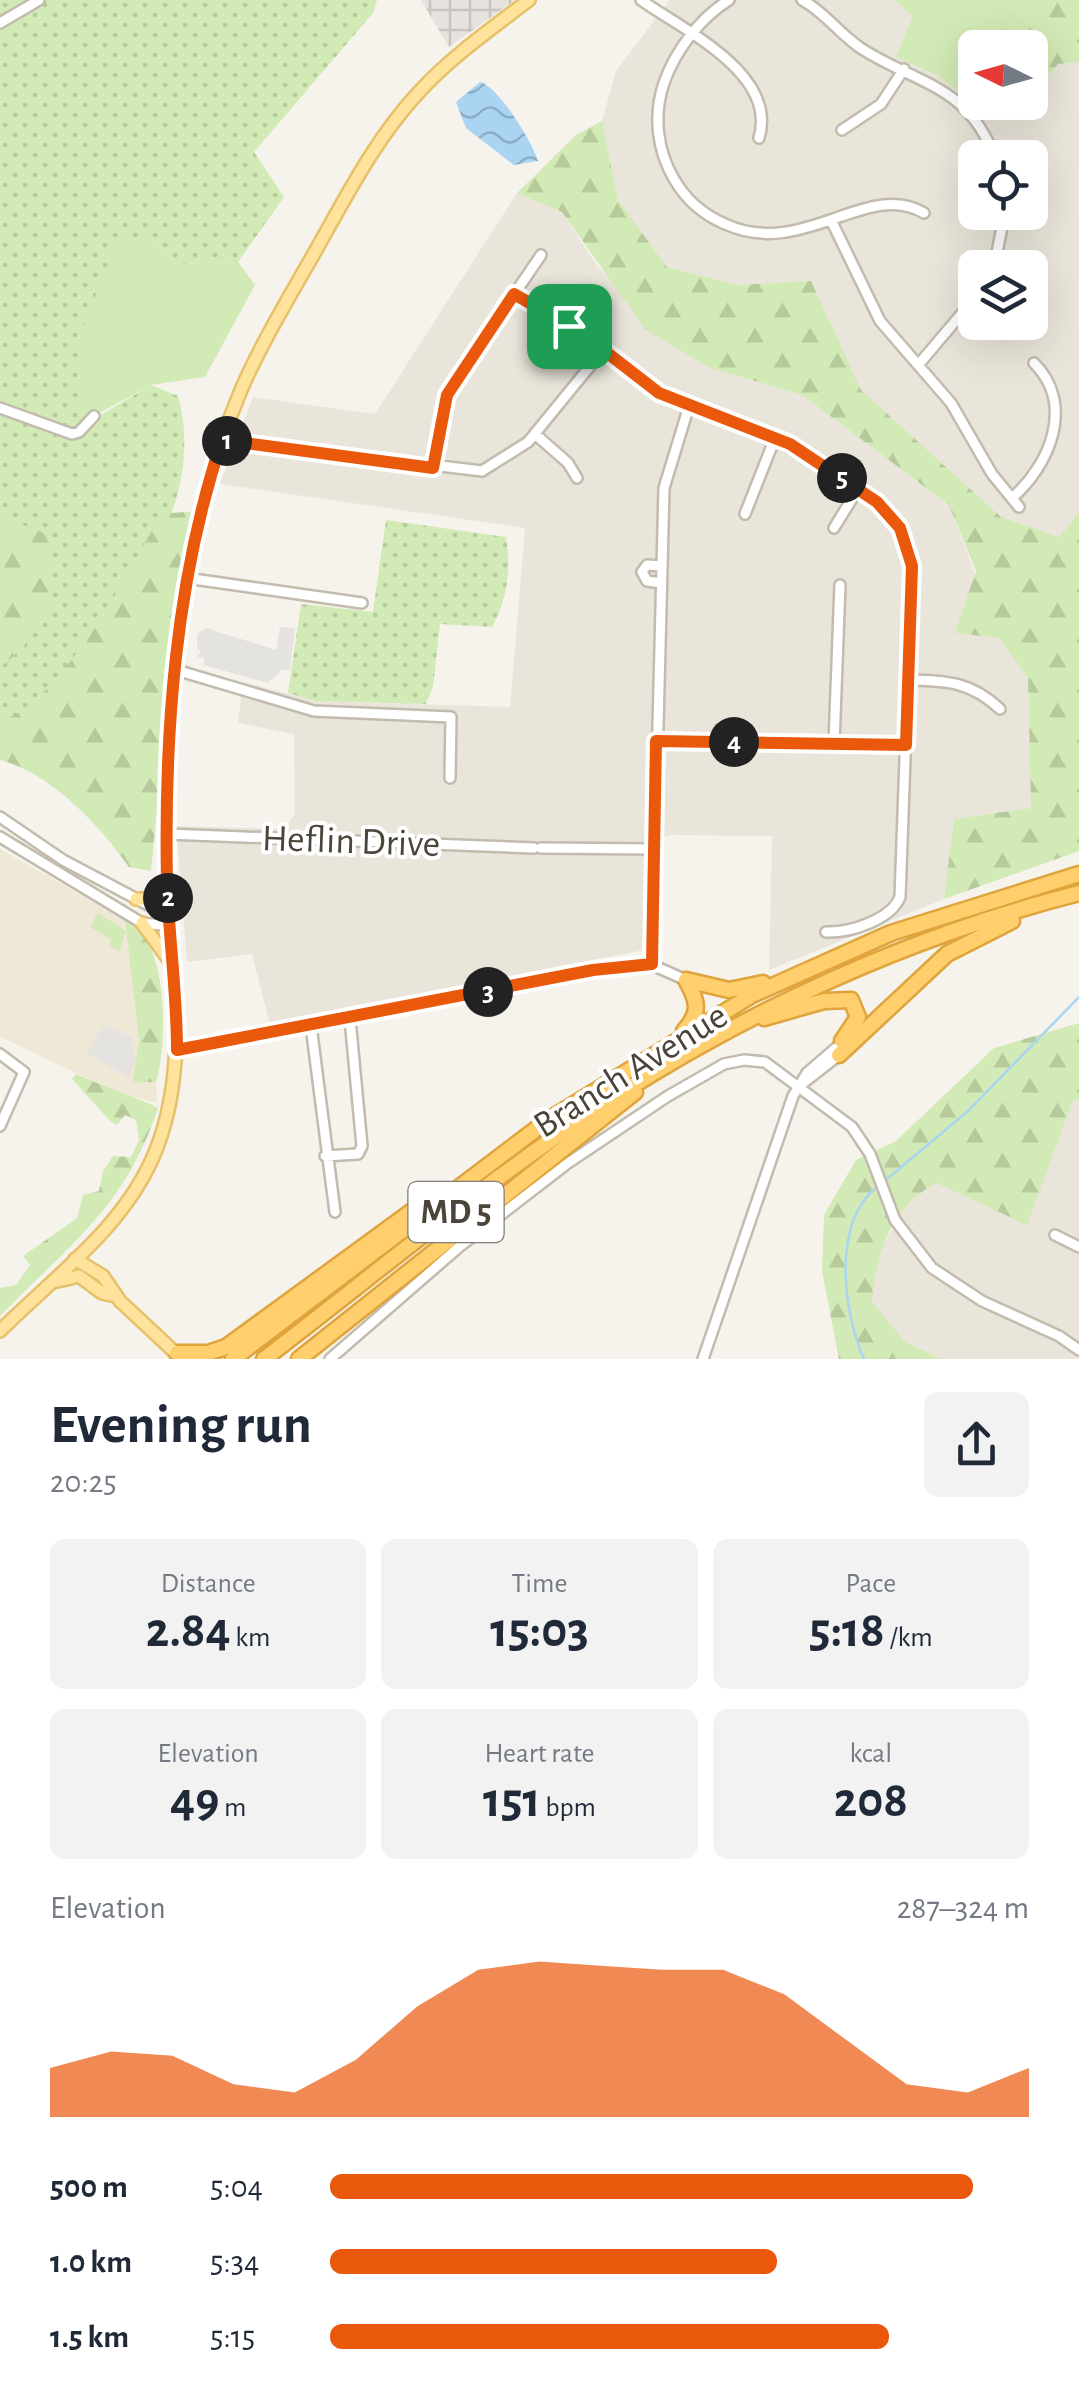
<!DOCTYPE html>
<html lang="en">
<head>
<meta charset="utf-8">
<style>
  :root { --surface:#fff; --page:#f2f2f3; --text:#1f2937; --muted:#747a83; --accent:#ea580c }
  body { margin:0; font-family:"Alegreya Sans",sans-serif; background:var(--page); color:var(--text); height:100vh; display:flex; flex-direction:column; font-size:38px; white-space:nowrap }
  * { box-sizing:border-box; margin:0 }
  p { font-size:32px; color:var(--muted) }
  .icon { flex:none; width:55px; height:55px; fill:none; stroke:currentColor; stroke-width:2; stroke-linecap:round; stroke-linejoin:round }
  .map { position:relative; height:1359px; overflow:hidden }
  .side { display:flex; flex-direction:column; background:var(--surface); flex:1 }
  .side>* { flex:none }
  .needle { width:65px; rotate:275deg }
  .buttons { position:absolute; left:958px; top:30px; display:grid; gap:20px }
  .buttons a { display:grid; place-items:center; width:90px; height:90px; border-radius:15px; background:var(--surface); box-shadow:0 10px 40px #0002; font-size:50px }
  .pin { position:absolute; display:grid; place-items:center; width:85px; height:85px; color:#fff; margin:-42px; border-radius:20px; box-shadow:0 5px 15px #0006 }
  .km { position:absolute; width:50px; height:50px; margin:-25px; border-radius:50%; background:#222; color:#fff; font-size:28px; line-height:50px; text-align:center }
  .round { display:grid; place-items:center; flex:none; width:105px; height:105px; border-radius:15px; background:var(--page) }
  .headline { display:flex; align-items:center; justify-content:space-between; height:170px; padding:0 50px }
  h1 { font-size:55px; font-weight:600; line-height:75px }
  .stats { display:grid; grid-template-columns:repeat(3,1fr); gap:15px; height:170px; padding:10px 50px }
  .stats div { display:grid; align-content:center; border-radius:15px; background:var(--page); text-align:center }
  .stats b { font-size:50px; font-weight:600 }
  .stats small { font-size:28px; font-weight:400 }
  .stats p { font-size:28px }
  .chart { height:280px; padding:20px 50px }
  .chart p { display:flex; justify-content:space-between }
  .chart svg { width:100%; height:180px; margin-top:10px; fill:var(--accent); opacity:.7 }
  ul { padding:0 50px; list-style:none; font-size:32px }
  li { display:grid; grid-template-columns:160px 120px 1fr; align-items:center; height:75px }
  li i { height:25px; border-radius:12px; background:var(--accent) }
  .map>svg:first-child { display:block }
</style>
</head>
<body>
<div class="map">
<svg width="1079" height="1359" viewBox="0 0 1079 1359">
  <defs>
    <pattern id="industrial-grid" width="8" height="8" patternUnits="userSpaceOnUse" patternTransform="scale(2.5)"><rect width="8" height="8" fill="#e6e2dd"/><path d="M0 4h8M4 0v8" fill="none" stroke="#c7c3be"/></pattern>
    <pattern id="grass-dots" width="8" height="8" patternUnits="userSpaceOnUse" patternTransform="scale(2.5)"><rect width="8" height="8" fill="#d2eab5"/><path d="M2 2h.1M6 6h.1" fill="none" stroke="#b6ca9c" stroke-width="1.8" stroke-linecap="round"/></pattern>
    <pattern id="forest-firs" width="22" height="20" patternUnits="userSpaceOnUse" patternTransform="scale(2.5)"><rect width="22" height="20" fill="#d2eab5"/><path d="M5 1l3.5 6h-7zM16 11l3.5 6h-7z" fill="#b6ca9c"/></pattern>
    <pattern id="water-waves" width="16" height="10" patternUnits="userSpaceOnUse" patternTransform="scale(2.5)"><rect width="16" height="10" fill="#a9d4f2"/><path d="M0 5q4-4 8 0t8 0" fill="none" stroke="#8caec5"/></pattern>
  </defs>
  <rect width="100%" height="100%" fill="#f6f3ec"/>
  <path fill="#eae5da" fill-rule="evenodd" d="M670 0H894L944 42 975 55V102H1030V81L1038 87 1058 64 1079 62V513L1059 537 1001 517 860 390 810 282 737 285 667 267 618 201 602 121 616 71ZM975 158H1030V212H975ZM975 268H1030V322H975Z
    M517 193 562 212 597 266 708 367 802 395 949 505 999 638 1028 678 1031 808 954 819 944 899 769 970 772 836 672 835 646 840 644 950 270 1024 252 954 187 962 176 826 285 829 295 813 294 734 238 723 243 682 316 701 510 707 525 528 220 484 253 397 375 414Z
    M1073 1099 1079 1100V1359H941L904 1341 871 1301 875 1260 912 1195Z"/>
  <path fill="url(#industrial-grid)" d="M421 0H515L449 47Z"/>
  <path fill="#efe8d6" d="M0 849 125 920 139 1041 132 1083 156 1082 157 1103 119 1093 0 1037Z"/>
  <path fill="url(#grass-dots)" d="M0 0H377L373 13 254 152 284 197 238 262 177 264 155 242 99 416 151 385 178 396C215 533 82 648 0 740Z
    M386 520 506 537C511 568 508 599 492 627L440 624 433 686 426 704 316 701 288 693 301 604 373 612Z"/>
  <path fill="url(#forest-firs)" d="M894 0H1079V62L1058 64 1038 87 1030 81V48H975L944 42Z
    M602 121 618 200 667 267 737 285 811 281 861 390 1001 517 1059 537 1079 513V851L944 899 954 819 1031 808 1028 678 999 638 955 633 976 571 949 505 802 395 708 367 646 330 562 212 517 193 576 135Z
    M195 511 177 600 151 871 129 867C100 826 51 773 0 760V721C60 705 131 568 161 514Z
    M0 516 52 536C57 595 49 630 0 667Z
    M125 920C169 936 168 1044 156 1082L132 1083 139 1041Z
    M1079 1023V1100H1073L1027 1225 937 1183C893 1204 875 1254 872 1301L904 1341 941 1359H839L822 1271 824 1215 856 1160 896 1141 994 1048Z
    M76 1074C90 1081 154 1104 158 1108 125 1208 70 1244 0 1316V1288L16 1285 30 1265 23 1256 77 1218 83 1195 99 1191 103 1171 113 1156 131 1157 139 1140 136 1120 125 1115 117 1125 110 1121 72 1079Z"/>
  <path fill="#d2eab5" d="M901 0H1006L1017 47 975 48V92L968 99 937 75 896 57 915 11Z
    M118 239 155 242 177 264 238 262 255 285 205 377 151 385 94 416 79 407 81 331Z
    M98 913 126 931 119 952 109 946 111 939 90 927Z"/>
  <path fill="#e5e3e0" d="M280 627 295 628 290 670H282L268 683 204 665V658L197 657 201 651 197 649V634L206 628 276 650Z
    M104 1024 131 1037 136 1059 128 1077 87 1054Z"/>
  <path fill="url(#water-waves)" d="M480 82C499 87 532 142 538 161L514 165 466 128 456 102Z"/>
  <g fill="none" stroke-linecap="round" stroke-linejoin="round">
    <path stroke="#a9d4f2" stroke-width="2.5" d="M887 1179 968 1111 1079 997
      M864 1359C843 1312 832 1223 876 1188"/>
    <g stroke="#c2bbae" stroke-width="14">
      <path id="minor" d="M641 0C685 31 778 74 759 138
        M729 0C700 18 675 51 664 83 653 115 657 150 674 179 686 200 704 215 725 224 804 260 866 179 924 213
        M802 0C825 12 840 35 862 49 919 85 968 85 995 158
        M0 23 39 0
        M842 130 881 104 904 69
        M831 220 880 321 951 403 992 474 1019 507
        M994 268 1005 212
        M514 294C536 309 560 318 580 332 609 351 635 381 665 396 736 433 902 467 912 566L900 897C891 920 849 933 826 932
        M919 364 975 298
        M0 408 72 434 79 432 94 416
        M535 434 568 463 577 478
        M222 440 482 471 528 442 604 349
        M433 469 441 413 451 387 541 255
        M1012 498C1049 466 1076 405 1034 363
        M745 514 775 438
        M834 528 858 489
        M186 578 362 603
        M661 583 647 581 642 572 647 565 662 566
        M176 670 314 711 451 717 450 778
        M908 680C947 681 970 681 1000 709
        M656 741 906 745
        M834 743 840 585
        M0 817 63 860 169 916 161 925 142 923 0 837
        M167 834 534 848
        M541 848 655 849
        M652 965 664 488 689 406
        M311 1026 335 1212
        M177 1050 612 967 652 965 686 980
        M0 1054 24 1072 0 1126
        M802 1084 839 1055
        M325 1156 358 1154 362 1146 350 1019
        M1055 1235 1079 1247
        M330 1359 459 1247 568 1163 668 1096 724 1064 744 1060 765 1062 852 1127 870 1154 895 1220 932 1268 982 1301 1059 1336 1079 1350
        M703 1359 793 1096 807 1073 836 1048"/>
    </g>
    <g stroke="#e6c16a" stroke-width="16">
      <path id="major" d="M136 899H152L168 885
        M142 923 169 960
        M75 1259 103 1276 120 1301 182 1359
        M58 1281 79 1276 102 1293 116 1296
        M0 1331C56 1275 126 1226 156 1150 194 1054 166 950 167 850 167 695 180 535 241 390 261 344 287 301 312 257 344 201 374 140 419 92 451 57 491 29 529 0"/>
    </g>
    <g stroke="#e0a43c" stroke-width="19">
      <path id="highway" d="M686 980 729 990 763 983
        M764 1018 824 1001 851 1000 858 1017 842 1041
        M684 1031C701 1012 698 1001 686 980
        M839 1055 947 954 1012 921
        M177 1353H208L226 1347 415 1209
        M233 1359 548 1120 752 995 891 933 1079 874
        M264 1359C392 1261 517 1155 655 1072 787 993 930 931 1079 893
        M299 1359 635 1092"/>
    </g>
    <use href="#minor" stroke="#fff" stroke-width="9"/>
    <use href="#major" stroke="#ffe39c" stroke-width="11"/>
    <use href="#highway" stroke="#ffcf6e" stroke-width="14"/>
  </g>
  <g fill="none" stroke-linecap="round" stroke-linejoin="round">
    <g stroke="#fff" stroke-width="20">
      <path id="route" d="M514 294 579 331 659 393 790 444 877 502 900 528 912 566 906 745 656 741 652 964 593 970 177 1050C177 994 169 939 167 883 164 735 175 581 222 440L433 468 447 395Z"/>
    </g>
    <use href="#route" stroke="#ea580c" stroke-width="12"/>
  </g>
  <g text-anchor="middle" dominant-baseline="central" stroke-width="8" stroke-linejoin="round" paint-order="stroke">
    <rect fill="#fff" stroke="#817c74" stroke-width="2.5" x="408.5" y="1182" width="95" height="60" rx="8"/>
    <g font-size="35" font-weight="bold" fill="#4b4439">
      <text x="456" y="1212">MD 5</text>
    </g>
    <g font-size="38" fill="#4b4439" stroke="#fff">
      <text transform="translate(351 842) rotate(2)">Heflin Drive</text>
      <text transform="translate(631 1071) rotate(-32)">Branch Avenue</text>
    </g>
  </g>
</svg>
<div class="buttons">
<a><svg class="needle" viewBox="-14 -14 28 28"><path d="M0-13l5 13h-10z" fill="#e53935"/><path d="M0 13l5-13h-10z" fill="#747a83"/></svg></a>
<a><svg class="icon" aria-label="locate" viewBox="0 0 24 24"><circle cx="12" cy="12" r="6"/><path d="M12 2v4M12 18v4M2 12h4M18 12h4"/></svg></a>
<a><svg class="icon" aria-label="layers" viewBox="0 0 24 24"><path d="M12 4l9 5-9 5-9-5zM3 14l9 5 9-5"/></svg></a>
</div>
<div class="pin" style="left:569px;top:326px;background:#1e9e55"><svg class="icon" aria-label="arrive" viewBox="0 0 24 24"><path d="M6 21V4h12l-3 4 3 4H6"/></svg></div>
<b class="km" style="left:227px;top:441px">1</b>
<b class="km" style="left:168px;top:898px">2</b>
<b class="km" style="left:488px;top:992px">3</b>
<b class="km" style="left:734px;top:742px">4</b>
<b class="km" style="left:842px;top:478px">5</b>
</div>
<section class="side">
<div class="headline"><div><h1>Evening run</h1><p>20:25</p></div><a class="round"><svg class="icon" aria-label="share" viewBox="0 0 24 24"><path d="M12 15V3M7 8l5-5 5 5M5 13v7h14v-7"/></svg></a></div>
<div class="stats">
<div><p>Distance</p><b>2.84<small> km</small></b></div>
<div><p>Time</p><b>15:03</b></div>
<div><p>Pace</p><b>5:18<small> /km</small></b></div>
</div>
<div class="stats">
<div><p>Elevation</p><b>49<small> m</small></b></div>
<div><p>Heart rate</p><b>151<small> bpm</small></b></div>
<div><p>kcal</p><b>208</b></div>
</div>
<div class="chart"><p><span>Elevation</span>287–324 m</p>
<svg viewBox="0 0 160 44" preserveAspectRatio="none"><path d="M0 44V32L10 28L20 29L30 36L40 38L50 30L60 17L70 8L80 6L90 7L100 8L110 8L120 14L130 25L140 36L150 38L160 32V44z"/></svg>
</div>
<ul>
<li><b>500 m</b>5:04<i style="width:92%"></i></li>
<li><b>1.0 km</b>5:34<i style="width:64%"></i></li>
<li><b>1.5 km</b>5:15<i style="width:80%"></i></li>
</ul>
</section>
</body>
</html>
